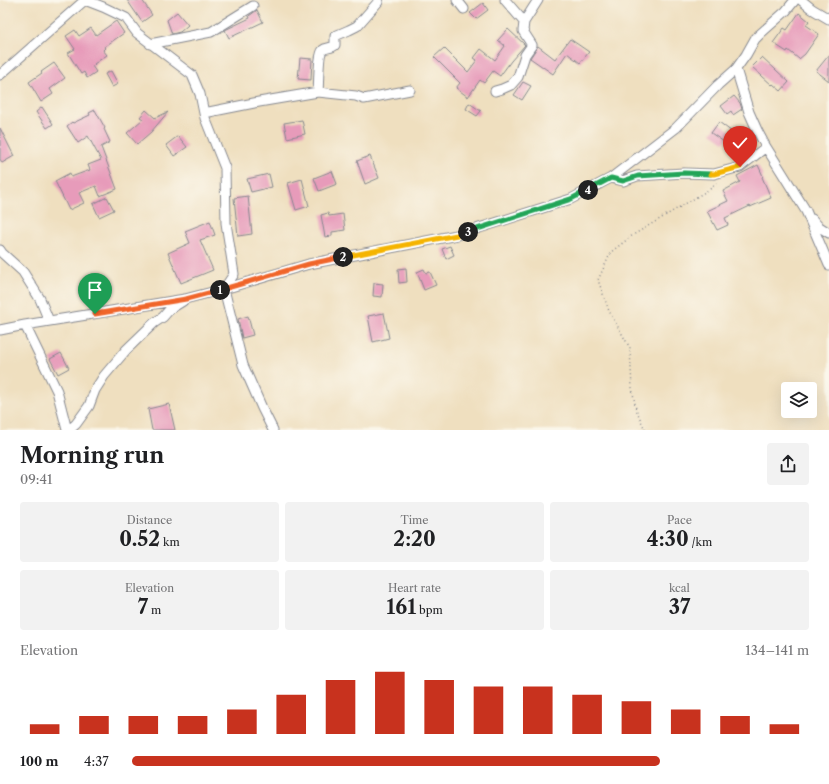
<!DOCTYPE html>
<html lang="en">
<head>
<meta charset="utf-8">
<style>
  :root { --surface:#fff; --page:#f2f2f2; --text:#202124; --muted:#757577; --accent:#c8321e }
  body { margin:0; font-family:"Libre Caslon Text",serif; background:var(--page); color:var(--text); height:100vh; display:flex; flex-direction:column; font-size:15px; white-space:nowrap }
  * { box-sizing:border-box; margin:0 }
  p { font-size:13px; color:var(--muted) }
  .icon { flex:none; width:22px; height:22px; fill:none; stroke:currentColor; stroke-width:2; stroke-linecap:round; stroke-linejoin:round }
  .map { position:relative; height:430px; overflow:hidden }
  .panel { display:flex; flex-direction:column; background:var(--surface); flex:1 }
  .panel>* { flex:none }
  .buttons { position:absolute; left:781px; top:382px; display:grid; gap:8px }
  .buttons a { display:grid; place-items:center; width:36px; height:36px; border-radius:4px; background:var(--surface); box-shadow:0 4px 16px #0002; font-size:20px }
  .pin { position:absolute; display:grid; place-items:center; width:34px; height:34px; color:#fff; margin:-41px -17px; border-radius:50% 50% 50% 0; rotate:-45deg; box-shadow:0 0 4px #0007 }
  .pin .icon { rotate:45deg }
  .km { position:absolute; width:20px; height:20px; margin:-10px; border-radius:50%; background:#222; color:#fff; font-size:11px; line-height:20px; text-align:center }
  .round { display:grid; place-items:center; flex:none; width:42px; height:42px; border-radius:4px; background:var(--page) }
  .summary { display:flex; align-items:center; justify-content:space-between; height:68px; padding:0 20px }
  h1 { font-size:22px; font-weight:800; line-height:30px }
  .metrics { display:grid; grid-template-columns:repeat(3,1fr); gap:6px; height:68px; padding:4px 20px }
  .metrics div { display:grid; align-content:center; border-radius:4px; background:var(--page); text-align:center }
  .metrics b { font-size:20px; font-weight:800 }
  .metrics small { font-size:11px; font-weight:400 }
  .metrics p { font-size:11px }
  .chart { height:112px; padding:8px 20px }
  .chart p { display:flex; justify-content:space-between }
  .chart svg { width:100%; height:72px; margin-top:4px; stroke:var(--accent); stroke-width:6 }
  ul { padding:0 20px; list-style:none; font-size:13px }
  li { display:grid; grid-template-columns:64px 48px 1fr; align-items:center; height:30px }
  li i { height:10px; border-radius:5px; background:var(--accent) }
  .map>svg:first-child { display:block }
</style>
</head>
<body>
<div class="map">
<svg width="829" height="430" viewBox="0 0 829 430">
  <rect width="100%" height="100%" fill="#fbf7ec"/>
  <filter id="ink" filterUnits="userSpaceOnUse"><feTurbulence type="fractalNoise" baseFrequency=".025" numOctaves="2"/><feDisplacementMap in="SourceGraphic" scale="8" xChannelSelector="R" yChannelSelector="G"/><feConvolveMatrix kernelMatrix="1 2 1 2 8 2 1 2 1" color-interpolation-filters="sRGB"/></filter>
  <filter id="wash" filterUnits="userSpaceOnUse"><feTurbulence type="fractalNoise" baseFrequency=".012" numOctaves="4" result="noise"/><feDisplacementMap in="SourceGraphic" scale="16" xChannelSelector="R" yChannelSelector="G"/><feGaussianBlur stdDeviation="0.9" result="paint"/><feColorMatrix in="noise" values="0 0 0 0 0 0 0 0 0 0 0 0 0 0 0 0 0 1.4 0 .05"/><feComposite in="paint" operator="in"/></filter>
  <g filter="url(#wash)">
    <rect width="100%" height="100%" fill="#efdfbf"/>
    <g id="blocks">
      <path fill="#e79bba" d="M127 0H142L152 15 142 22Z
        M483 3 488 10 476 19 470 13Z
        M257 10 263 22 229 38 225 30 250 18 249 16Z
        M177 12 188 25 180 32 172 34 167 20Z
        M799 13 809 21 806 25 819 34 805 54 799 59 788 50 787 52 773 43 784 28 787 30Z
        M116 21 124 33 104 47 105 48 103 50 107 55 94 64 95 65 92 66 96 72 87 78 84 72 81 74 68 53 75 49 66 36 75 30 79 36 91 28 96 35Z
        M508 29 525 45 511 61 500 76 493 71 484 83 480 80 468 97 456 88 460 83 434 57 444 48 468 72 477 60 474 58 481 49 495 60 505 46 498 40Z
        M570 39 589 52 580 63 567 53 553 74 530 58 538 46 555 59Z
        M829 55V81L816 71Z
        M762 57 789 82 781 91 773 84 772 85 752 67Z
        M300 58 312 59 311 80 298 79Z
        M54 63 65 78 50 89 53 94 41 102 29 82 42 73 41 72Z
        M111 71 118 84 112 87 105 74Z
        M523 82 531 86 522 100 514 95Z
        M734 96 740 103 742 109 733 115 731 111 727 114 721 106Z
        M469 103 481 111 477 116 466 109Z
        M42 107 53 124 47 128 36 112Z
        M95 110 105 128 104 129 110 142 101 147 117 189 100 196 96 186 79 193 84 203 69 210 55 181 70 173 71 177 90 170 88 165 101 160 88 136 78 143 67 126 72 122 73 123 90 115 89 113Z
        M146 110 155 118 168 112 151 132 137 144 127 133 143 119 140 117Z
        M302 120 305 134 287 138 284 123Z
        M719 122 732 132 724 142 711 133Z
        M0 128 14 156 2 163 0 159Z
        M178 136 187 147 174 156 166 145Z
        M370 156 379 178 365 184 357 161Z
        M758 165 763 176 762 177 771 198 750 207V206L725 218 728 225 717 230 707 211 728 201 723 191 740 182 737 176Z
        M332 171 337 184 319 191 314 178Z
        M269 174 272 187 251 192 247 179Z
        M302 179 309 206 296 210 288 183Z
        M248 196 252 234 238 236 234 198Z
        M107 197 114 210 99 217 93 204Z
        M328 213 329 216 343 214 345 230 332 232V236L325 237 321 215Z
        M210 221 215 235 200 240 213 270 181 283 168 253 190 243 185 231Z
        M450 246 454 255 446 259 442 249Z
        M406 268 407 282 399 283 398 269Z
        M424 269 426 273 430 272 436 285 424 290 417 272Z
        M374 283 383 284 382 297 373 296Z
        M384 313 389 338 373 342 368 316Z
        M248 316 253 335 242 338 238 319Z
        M61 353 69 368 58 374 50 359Z
        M169 404 175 430H152L148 409Z"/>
    </g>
  </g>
  <g filter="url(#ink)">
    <use href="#blocks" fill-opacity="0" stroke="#85878e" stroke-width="1"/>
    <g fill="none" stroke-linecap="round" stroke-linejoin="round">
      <g stroke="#85878e" stroke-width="11">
        <path id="minor" d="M85 0 103 7 126 18 137 33 192 75 200 94 205 118 225 168 226 223 234 274 224 289 243 365 262 408 273 430
          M457 0 464 9
          M505 0 524 22
          M801 0 812 9 829 19
          M150 44 211 32 253 6
          M736 69 749 112 757 130 766 147 806 211 829 265
          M0 75 85 0
          M495 91 502 89 511 85 518 77 525 55 532 45 523 31 524 22 538 0
          M318 92C319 84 318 54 323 50 326 47 331 49 335 45V36L349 30 357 26 378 2
          M204 113 259 102 318 92 356 96 364 99 410 90
          M611 178 623 181 637 176 684 173 714 174 740 167 766 147
          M812 219 818 226 829 233
          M0 250 2 253 23 272 40 299 49 321
          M25 325 57 391 67 430
          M0 330 25 325 185 299 224 289 309 264 457 235 571 199 611 178 676 128 718 85 736 69 746 55 755 39 760 34 786 11 795 0
          M69 430 76 424 89 406 95 390 104 376 126 350 154 323 163 317 170 309 183 301"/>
      </g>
      <path stroke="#85878e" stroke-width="1.5" stroke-dasharray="1 3" stroke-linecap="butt" d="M645 430 636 409 632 388 630 348 609 311 598 280 611 252 633 235 710 189 718 182"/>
      <use href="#minor" stroke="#fff" stroke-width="9"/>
    </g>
  </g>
  <g fill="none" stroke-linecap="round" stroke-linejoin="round" filter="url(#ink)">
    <g stroke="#fff" stroke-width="8">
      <path id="split-1" d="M95 314 186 299 220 290"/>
    </g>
    <g stroke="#fff" stroke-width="8">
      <path id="split-2" d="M220 290 309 264 343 257"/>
    </g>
    <g stroke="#fff" stroke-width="8">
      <path id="split-3" d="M343 257 457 235 468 232"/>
    </g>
    <g stroke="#fff" stroke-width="8">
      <path id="split-4" d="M468 232 571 199 588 190"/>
    </g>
    <g stroke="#fff" stroke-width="8">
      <path id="split-5" d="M588 190 611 178 623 181 638 176 684 173 711 174"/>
    </g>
    <g stroke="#fff" stroke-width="8">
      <path id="split-6" d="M711 174H714L740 167"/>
    </g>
    <use href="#split-1" stroke="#f0652b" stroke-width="5"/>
    <use href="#split-2" stroke="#f0652b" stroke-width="5"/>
    <use href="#split-3" stroke="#f5b400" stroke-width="5"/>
    <use href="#split-4" stroke="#22a559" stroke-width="5"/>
    <use href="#split-5" stroke="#22a559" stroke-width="5"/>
    <use href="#split-6" stroke="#f5b400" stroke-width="5"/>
  </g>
</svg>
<div class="buttons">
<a><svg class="icon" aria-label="layers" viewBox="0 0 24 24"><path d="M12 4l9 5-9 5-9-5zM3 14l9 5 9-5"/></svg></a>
</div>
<div class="pin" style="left:95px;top:314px;background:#1e9e55"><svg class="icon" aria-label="arrive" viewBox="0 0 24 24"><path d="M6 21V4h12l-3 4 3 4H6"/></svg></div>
<div class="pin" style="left:740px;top:167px;background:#d93025"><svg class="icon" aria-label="check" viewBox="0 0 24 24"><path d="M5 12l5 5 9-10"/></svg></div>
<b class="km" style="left:220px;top:290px">1</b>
<b class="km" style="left:343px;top:257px">2</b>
<b class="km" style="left:468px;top:232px">3</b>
<b class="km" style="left:588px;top:190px">4</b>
</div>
<section class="panel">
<div class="summary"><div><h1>Morning run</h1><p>09:41</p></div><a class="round"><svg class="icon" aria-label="share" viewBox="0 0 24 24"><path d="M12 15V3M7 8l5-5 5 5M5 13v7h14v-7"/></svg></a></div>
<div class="metrics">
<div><p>Distance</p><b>0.52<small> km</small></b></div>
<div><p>Time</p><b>2:20</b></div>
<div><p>Pace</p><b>4:30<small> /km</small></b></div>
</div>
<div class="metrics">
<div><p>Elevation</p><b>7<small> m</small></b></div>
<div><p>Heart rate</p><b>161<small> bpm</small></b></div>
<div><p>kcal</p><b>37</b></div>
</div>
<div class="chart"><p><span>Elevation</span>134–141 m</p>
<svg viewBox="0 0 160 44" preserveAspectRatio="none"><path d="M5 44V38M15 44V33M25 44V33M35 44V33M45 44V29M55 44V20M65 44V11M75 44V6M85 44V11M95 44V15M105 44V15M115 44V20M125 44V24M135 44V29M145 44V33M155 44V38"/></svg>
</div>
<ul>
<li><b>100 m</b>4:37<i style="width:78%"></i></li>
</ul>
</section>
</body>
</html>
